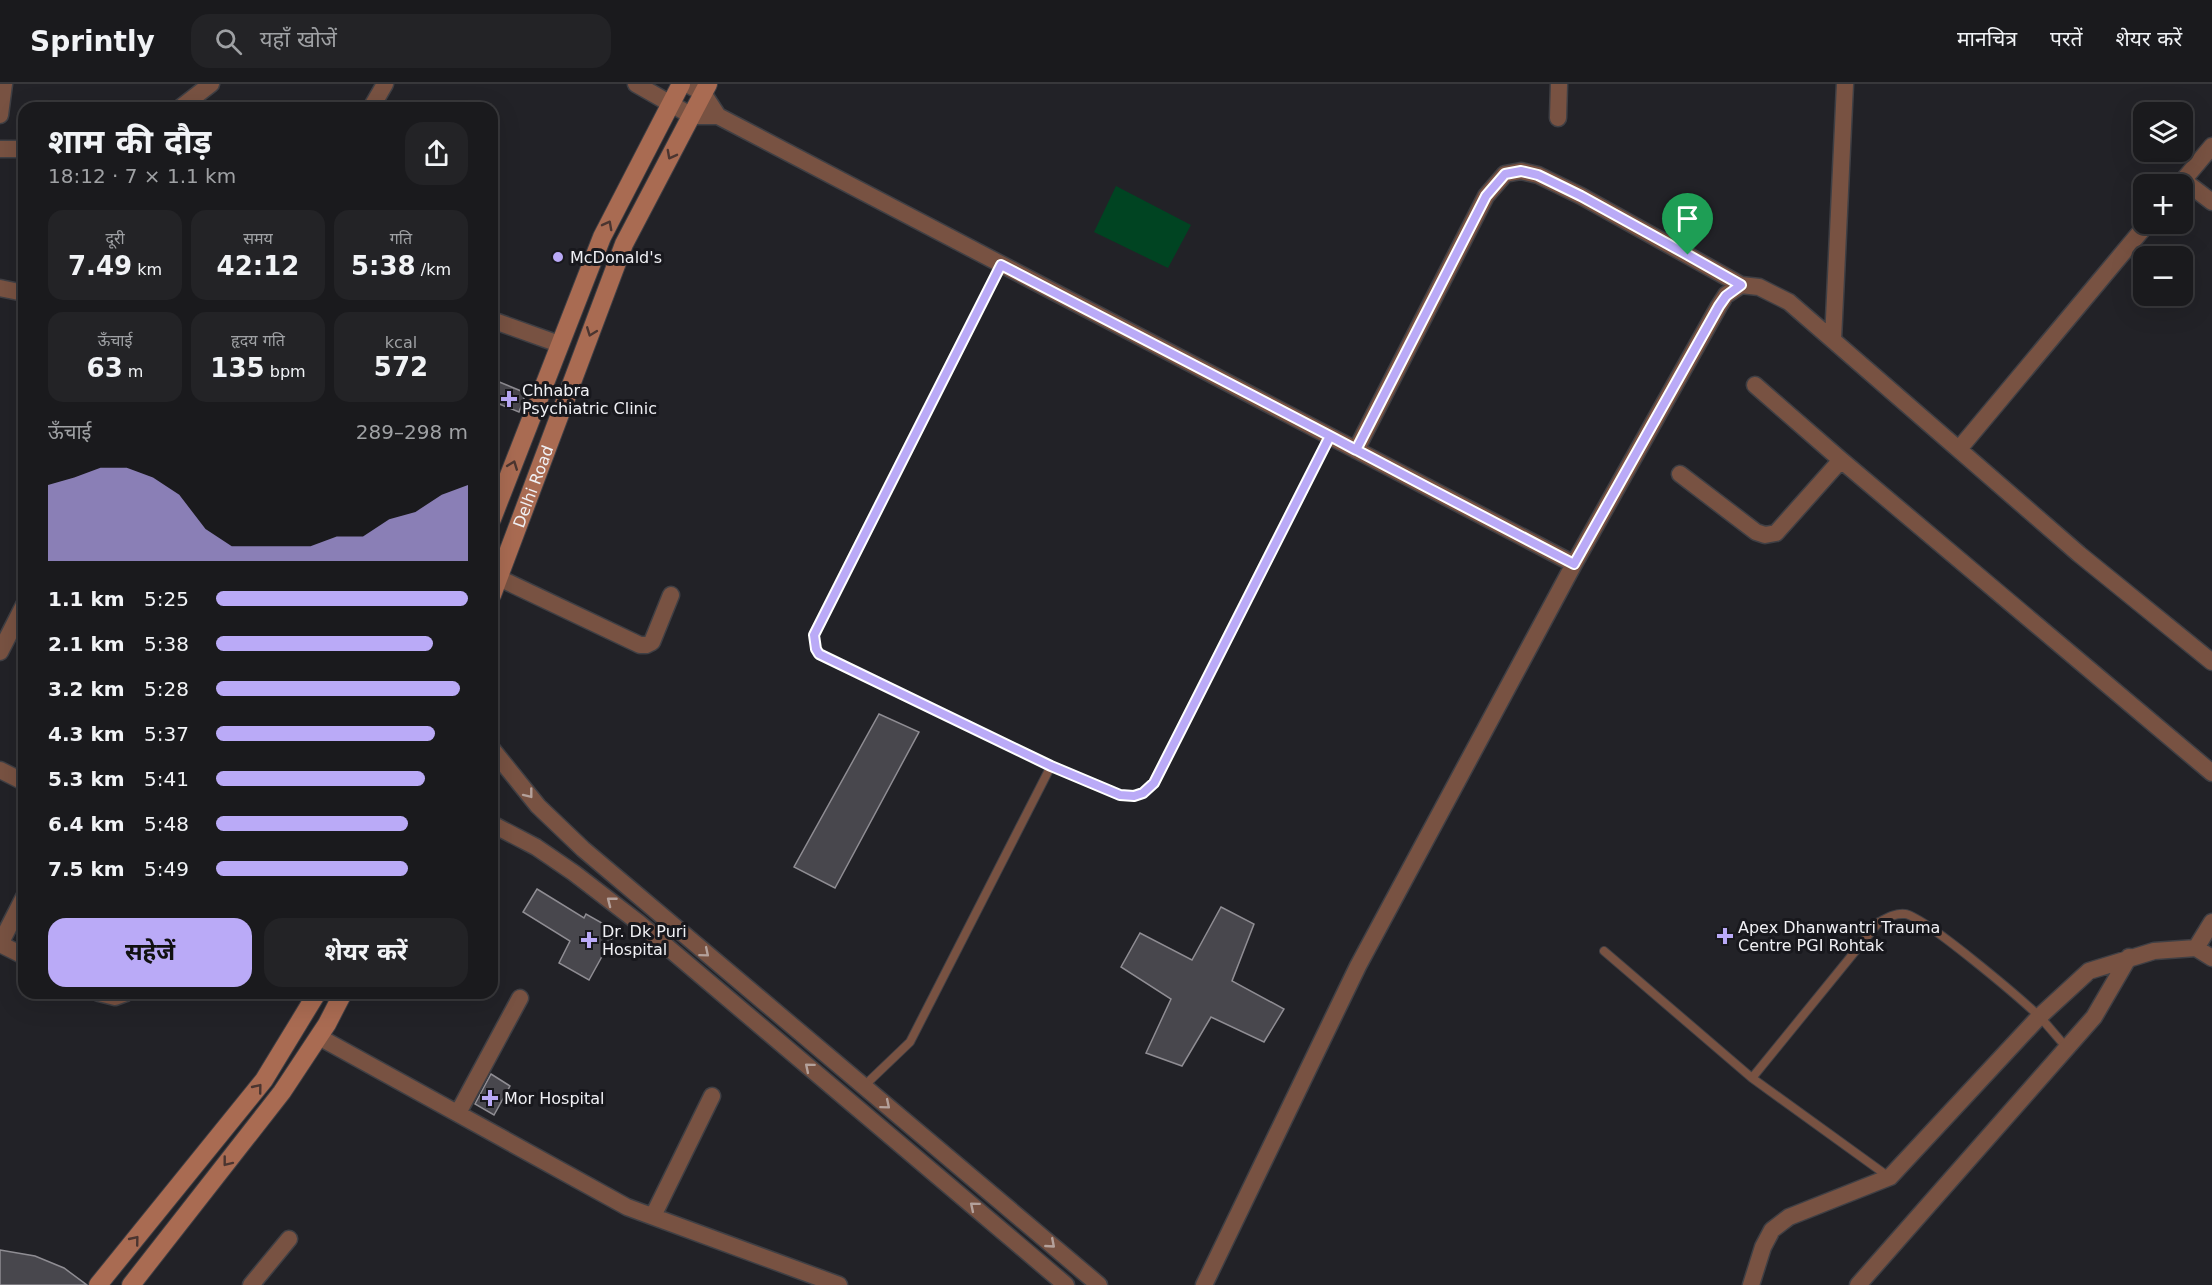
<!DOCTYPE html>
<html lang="hi">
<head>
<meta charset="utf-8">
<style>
  :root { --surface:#1a1a1d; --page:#232326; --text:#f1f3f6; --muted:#9fa1a4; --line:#38383b; --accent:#baaaf7 }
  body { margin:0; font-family:"DejaVu Sans","Noto Sans Devanagari",sans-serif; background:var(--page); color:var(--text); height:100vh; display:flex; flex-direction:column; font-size:22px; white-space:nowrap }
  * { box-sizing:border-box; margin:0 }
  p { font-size:20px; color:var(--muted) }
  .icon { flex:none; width:33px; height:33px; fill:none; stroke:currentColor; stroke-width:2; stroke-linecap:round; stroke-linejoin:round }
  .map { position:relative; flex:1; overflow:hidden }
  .drawer { position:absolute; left:18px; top:18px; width:480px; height:897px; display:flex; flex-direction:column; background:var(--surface); border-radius:18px; box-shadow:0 6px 24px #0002,0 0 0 2px var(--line) }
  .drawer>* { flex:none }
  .controls { position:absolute; left:2133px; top:18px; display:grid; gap:12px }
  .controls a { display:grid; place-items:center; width:60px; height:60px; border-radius:12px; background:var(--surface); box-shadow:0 6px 24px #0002,0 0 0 2px var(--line); font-size:30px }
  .pin { position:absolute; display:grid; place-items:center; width:51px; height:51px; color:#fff; margin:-62px -26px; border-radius:50% 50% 50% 0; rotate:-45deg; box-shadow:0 0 6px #0007 }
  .pin .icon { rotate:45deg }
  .round { display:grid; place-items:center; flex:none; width:63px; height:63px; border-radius:18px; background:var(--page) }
  .headline { display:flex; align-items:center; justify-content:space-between; height:102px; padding:0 30px }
  h1 { font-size:33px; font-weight:700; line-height:45px }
  .metrics { display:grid; grid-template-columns:repeat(3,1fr); gap:9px; height:102px; padding:6px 30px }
  .metrics div { display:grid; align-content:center; border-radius:15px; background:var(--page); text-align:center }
  .metrics b { font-size:26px; font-weight:700 }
  .metrics small { font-size:16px; font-weight:400 }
  .metrics p { font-size:16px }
  .chart { height:168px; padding:12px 30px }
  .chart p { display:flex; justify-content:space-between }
  .chart svg { width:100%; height:108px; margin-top:6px; fill:var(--accent); opacity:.7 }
  .primary-button { display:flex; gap:12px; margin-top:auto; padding:12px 30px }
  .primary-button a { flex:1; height:69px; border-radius:18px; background:var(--accent); color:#111; font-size:24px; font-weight:700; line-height:69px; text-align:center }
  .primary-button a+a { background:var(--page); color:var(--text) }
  ul { padding:0 30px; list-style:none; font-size:20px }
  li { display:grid; grid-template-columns:96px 72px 1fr; align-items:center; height:45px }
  li i { height:15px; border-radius:8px; background:var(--accent) }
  header { display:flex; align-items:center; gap:36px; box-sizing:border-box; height:84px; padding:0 30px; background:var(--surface); border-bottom:2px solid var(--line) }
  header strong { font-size:28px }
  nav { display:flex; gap:33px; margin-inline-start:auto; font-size:21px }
  .search { width:420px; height:54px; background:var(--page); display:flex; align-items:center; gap:15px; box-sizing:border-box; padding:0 21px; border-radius:18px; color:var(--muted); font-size:22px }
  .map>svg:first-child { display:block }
</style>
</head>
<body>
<header>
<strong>Sprintly</strong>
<div class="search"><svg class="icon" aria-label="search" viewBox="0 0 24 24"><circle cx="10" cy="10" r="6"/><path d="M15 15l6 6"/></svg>यहाँ खोजें</div>
<nav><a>मानचित्र</a><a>परतें</a><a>शेयर करें</a></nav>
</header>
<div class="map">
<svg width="2212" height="1201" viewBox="0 0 2212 1201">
  <rect width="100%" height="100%" fill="#222227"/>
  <path fill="#042" d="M1116 102 1191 141 1168 184 1094 148Z"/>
  <path fill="#48474d" stroke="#8f8d93" stroke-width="1.5" d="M492 295 526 309 519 328 492 317Z
    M879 630 919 648 835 804 794 783Z
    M537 805 584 834 586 830 616 847 589 896 559 879 570 857 523 828Z
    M1221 823 1254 840 1232 897 1284 925 1264 958 1211 933 1182 982 1146 969 1171 915 1121 883 1140 849 1192 876Z
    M491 990 510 1002 494 1031 475 1020Z
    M0 1166 35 1172 64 1184 87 1201H0Z"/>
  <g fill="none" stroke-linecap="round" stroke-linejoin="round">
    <g stroke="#3f3f44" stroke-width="10">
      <path id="lane" d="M1001 181 814 551 816 565 819 570 1051 682 1120 711 1134 712 1143 709 1154 698 1330 352
        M1604 867 1752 994 1889 1093
        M1752 994 1879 838C1887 834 1895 829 1905 830 1924 832 2021 915 2040 933 2049 943 2058 954 2067 964
        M864 1002 910 958 1051 682"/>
    </g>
    <g stroke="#3f3f44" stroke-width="19">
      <path id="street" d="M636 0 692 32H718L1574 480
        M687 0 703 9 718 32
        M180 24 211 0
        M371 24 385 0
        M0 31 4 0
        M1558 34 1559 0
        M0 65H24
        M2183 96 2212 118
        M2180 100 2212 62
        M0 204 24 209
        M492 236 559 260
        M1833 256 1845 0
        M1755 301 1841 376 2212 689
        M1959 365 2147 140
        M1356 366 1486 112 1505 90 1521 87 1538 91 1581 112 1741 201
        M1680 390 1756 448 1765 451 1776 449 1841 376
        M499 494 640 561H646L652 558 671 511
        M0 568 24 521
        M492 665 538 722 583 765 1099 1201
        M0 686 24 698
        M492 740 536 763 574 789 639 839 1066 1201
        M0 860 24 813
        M0 860 24 872
        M2196 864 2212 838
        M99 909 115 913 126 909
        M319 953 627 1123 839 1201
        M458 1029 520 914
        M653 1132 712 1012
        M251 1201 289 1155
        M1204 1201 1358 882 1574 480 1719 222 1726 211 1741 201 1759 203 1789 218 2079 470 2212 578
        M1751 1201 1763 1163 1772 1146 1789 1133 1890 1093 2039 933 2089 887 2154 867 2196 864 2212 874
        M1858 1201 2094 933 2129 873"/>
    </g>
    <g stroke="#3f3f44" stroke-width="20">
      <g id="secondary">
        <path d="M492 435 602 153 681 0"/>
        <path id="s1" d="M492 511 624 160 708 0"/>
        <path d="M98 1201 264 996 317 909"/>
        <path d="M131 1201 282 1008 327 940 343 909"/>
      </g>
    </g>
    <use href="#lane" stroke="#785242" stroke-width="8"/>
    <use href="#street" stroke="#785242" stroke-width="16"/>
    <use href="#secondary" stroke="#a96b52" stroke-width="18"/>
  </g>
  <defs><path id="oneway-chevron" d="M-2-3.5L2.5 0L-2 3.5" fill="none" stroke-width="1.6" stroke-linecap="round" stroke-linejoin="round" transform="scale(1.5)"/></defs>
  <g stroke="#4b3530">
    <use href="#oneway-chevron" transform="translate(671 71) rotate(118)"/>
    <use href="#oneway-chevron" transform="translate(608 141) rotate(-62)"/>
    <use href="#oneway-chevron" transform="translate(591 248) rotate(111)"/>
    <use href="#oneway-chevron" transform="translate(513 381) rotate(-69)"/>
    <use href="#oneway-chevron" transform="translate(258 1004) rotate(-51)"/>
    <use href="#oneway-chevron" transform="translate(227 1078) rotate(128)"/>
    <use href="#oneway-chevron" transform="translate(135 1156) rotate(-51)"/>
  </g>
  <g stroke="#b4a19b">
    <use href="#oneway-chevron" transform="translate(529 710) rotate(52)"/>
    <use href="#oneway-chevron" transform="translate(611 817) rotate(-142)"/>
    <use href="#oneway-chevron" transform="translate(705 869) rotate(40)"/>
    <use href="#oneway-chevron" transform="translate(809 983) rotate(-140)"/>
    <use href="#oneway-chevron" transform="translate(886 1021) rotate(40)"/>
    <use href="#oneway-chevron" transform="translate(974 1122) rotate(-140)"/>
    <use href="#oneway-chevron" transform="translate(1051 1160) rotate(41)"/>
  </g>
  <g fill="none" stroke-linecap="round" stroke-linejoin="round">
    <g stroke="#fff" stroke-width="12">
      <path id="route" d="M1688 171 1581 112 1538 91 1521 87 1505 90 1486 112 1356 366 1330 352 1001 181 814 551 816 565 819 570 1051 682 1120 711 1134 712 1143 709 1154 699 1330 352C1411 395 1493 438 1574 480L1719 222 1726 212 1741 201 1688 171"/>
    </g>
    <use href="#route" stroke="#baaaf7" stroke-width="8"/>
  </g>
  <g fill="#baaaf7" stroke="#18181d" stroke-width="2">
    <circle cx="558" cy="173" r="6"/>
    <path d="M506 306h6v6h6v6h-6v6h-6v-6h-6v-6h6z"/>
    <path d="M1722 843h6v6h6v6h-6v6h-6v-6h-6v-6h6z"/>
    <path d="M586 847h6v6h6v6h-6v6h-6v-6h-6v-6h6z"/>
    <path d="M487 1005h6v6h6v6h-6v6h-6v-6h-6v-6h6z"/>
  </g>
  <g text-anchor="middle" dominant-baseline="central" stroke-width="6" stroke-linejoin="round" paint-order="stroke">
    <g font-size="16" fill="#f0f0f4" stroke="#18181d" text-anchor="start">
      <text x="570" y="173">McDonald's</text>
      <text x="522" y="306">Chhabra<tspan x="522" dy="18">Psychiatric Clinic</tspan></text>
      <text x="1738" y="843">Apex Dhanwantri Trauma<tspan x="1738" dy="18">Centre PGI Rohtak</tspan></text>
      <text x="602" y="847">Dr. Dk Puri<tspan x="602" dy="18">Hospital</tspan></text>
      <text x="504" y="1014">Mor Hospital</text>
    </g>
    <g font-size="16" fill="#f0f0f4" stroke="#18181d">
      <text stroke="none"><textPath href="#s1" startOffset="116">Delhi Road</textPath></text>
    </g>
  </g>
</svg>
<div class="controls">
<a><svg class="icon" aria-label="layers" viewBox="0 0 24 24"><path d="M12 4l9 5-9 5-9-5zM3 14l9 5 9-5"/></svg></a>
<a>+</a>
<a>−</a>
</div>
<div class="pin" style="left:1688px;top:171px;background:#1e9e55"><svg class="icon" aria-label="arrive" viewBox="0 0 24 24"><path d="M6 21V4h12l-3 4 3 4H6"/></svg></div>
<section class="drawer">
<div class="headline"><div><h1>शाम की दौड़</h1><p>18:12 · 7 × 1.1 km</p></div><a class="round"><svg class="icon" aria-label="share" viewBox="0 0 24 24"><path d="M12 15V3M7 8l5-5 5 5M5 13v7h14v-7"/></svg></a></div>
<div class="metrics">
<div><p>दूरी</p><b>7.49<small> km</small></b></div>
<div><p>समय</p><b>42:12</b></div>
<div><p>गति</p><b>5:38<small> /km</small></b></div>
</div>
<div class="metrics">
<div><p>ऊँचाई</p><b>63<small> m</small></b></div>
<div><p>हृदय गति</p><b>135<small> bpm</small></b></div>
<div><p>kcal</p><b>572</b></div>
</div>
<div class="chart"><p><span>ऊँचाई</span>289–298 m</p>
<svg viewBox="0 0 160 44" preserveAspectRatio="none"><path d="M0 44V13L10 10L20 6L30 6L40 10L50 17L60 31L70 38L80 38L90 38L100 38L110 34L120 34L130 27L140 24L150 17L160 13V44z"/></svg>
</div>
<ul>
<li><b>1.1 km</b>5:25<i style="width:100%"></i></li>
<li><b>2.1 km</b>5:38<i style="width:86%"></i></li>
<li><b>3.2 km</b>5:28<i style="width:97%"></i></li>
<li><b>4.3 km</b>5:37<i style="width:87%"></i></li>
<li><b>5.3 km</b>5:41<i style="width:83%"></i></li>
<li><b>6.4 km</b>5:48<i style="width:76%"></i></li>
<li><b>7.5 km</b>5:49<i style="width:76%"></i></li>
</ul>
<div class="primary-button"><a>सहेजें</a><a>शेयर करें</a></div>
</section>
</div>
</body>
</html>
